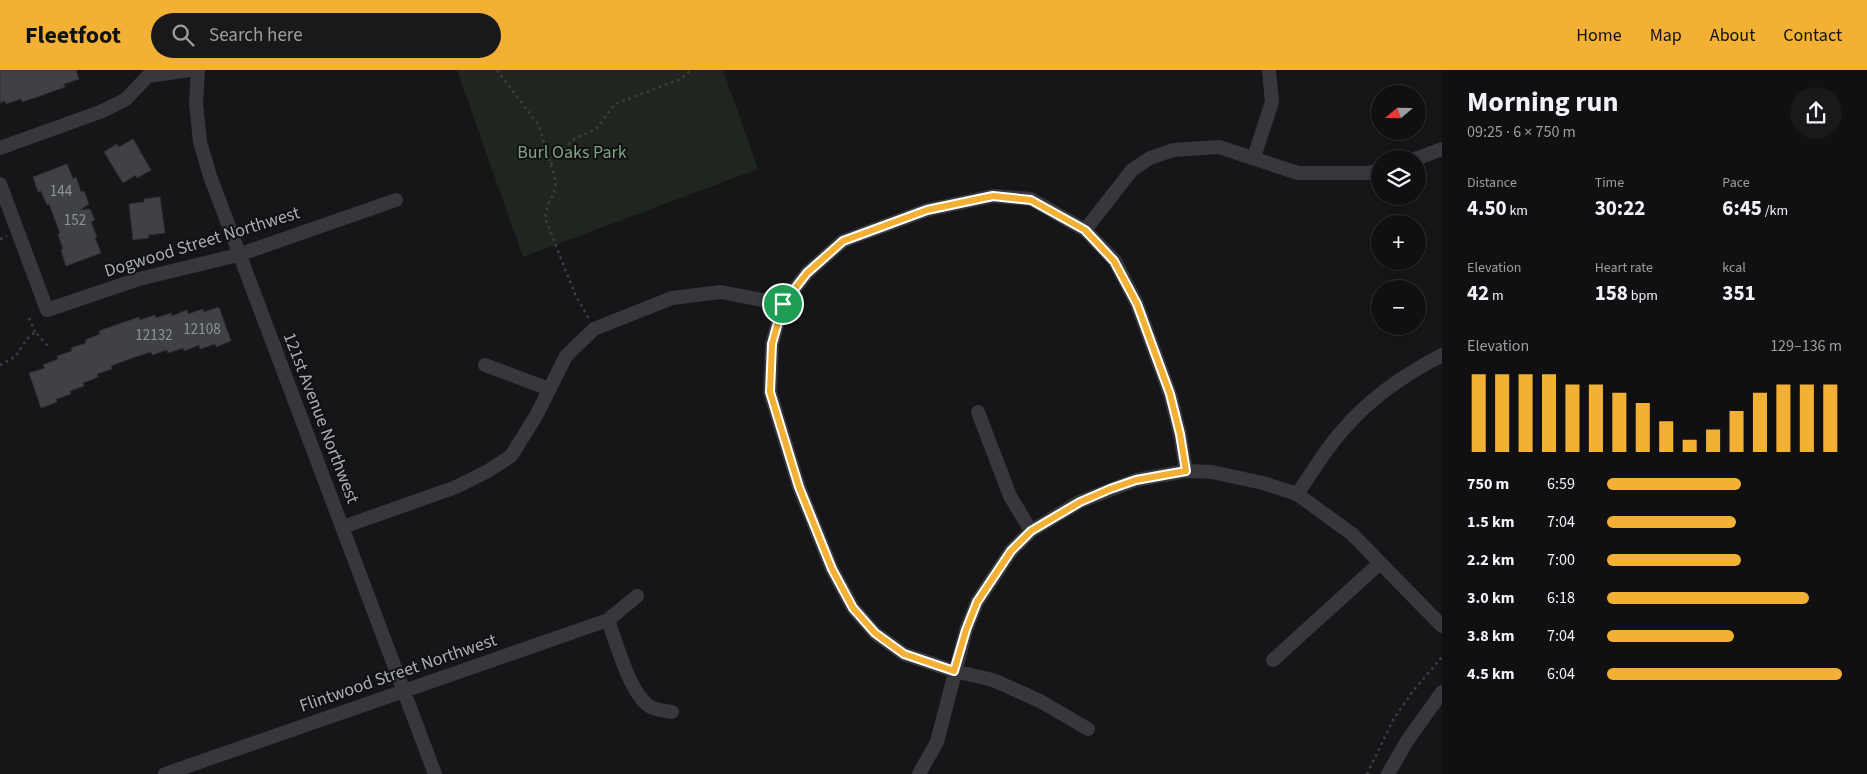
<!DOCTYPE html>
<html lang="en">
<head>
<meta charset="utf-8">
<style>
  :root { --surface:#101012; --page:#19191b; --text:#f1f3f6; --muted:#9c9d9f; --line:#303032; --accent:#f2b134 }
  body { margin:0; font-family:"Source Sans 3",sans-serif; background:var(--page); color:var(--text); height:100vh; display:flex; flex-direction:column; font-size:19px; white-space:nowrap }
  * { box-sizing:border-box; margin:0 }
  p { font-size:16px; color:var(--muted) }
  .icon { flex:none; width:28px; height:28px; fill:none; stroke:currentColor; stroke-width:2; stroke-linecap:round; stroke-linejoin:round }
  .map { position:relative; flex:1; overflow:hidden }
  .side { display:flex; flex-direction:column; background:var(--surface); width:425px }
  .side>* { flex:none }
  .needle { width:32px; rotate:250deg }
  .fabs { position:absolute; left:1371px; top:15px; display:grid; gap:10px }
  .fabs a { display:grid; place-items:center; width:55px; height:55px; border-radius:50%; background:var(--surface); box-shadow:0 2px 8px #0003,0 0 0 1px var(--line); font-size:25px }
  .pin { position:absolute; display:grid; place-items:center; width:42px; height:42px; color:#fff; margin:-21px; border:2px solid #fff; border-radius:50%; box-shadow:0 1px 5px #0007 }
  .round { display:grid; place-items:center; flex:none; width:52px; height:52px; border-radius:26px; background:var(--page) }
  .summary { display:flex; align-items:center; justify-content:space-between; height:85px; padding:0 25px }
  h1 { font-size:28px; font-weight:700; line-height:38px }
  .metrics { display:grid; grid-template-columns:repeat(3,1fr); gap:8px; height:85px; padding:5px 25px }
  .metrics div { display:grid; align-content:center }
  .metrics b { font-size:21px; font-weight:700 }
  .metrics small { font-size:14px; font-weight:400 }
  .metrics p { font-size:14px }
  .chart { height:140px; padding:10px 25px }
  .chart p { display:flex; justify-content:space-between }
  .chart svg { width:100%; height:90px; margin-top:5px; stroke:var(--accent); stroke-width:6 }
  ul { padding:0 25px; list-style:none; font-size:16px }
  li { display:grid; grid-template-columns:80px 60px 1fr; align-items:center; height:38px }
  li i { height:12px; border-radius:6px; background:var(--accent) }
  header { display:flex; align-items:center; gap:30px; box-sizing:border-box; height:70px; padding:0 25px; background:var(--accent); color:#111 }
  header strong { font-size:24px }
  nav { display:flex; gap:28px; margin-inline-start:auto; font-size:18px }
  .search { width:350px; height:45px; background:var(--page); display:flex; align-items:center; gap:12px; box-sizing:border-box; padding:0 18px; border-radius:28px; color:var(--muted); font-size:19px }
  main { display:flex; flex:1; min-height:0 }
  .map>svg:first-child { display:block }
</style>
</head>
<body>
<header>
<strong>Fleetfoot</strong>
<div class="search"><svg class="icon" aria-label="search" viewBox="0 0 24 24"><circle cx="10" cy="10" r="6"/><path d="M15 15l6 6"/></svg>Search here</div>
<nav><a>Home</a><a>Map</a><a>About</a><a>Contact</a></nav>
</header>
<main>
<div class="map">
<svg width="1442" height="704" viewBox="0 0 1442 704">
  <rect width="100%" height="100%" fill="#161618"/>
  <path fill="#1e261f" d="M457 0H723L758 99 523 187Z"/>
  <path fill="#404145" stroke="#303034" d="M0 0H76L79 9 64 14 65 17 37 27 22 32 21 29 6 34 5 31 0 33Z
    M133 69 151 100 137 108 136 105 123 113 104 82 117 74 119 77Z
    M67 94 73 109 76 107 81 122 84 121 89 134 80 140 90 139 95 150 91 152 97 167 95 168 101 183 66 196 61 180 63 179 58 164 60 163 49 134 47 135 41 121 38 122 33 107Z
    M160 127 165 163 148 165 149 168 133 170 129 134 144 132V129Z
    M219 237 231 271 216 277 215 274 200 279 199 275 184 281 183 278 168 283 167 280 152 285 151 282 132 288 111 296 112 299 97 304 98 307 83 313 84 316 70 321 71 324 56 329 57 332 41 338 29 303 45 298 43 295 58 289 57 286 72 281 71 278 86 273 85 270 100 264 99 261 139 247 140 250 155 245 156 248 171 243 172 246 187 240 188 244 203 239 204 242Z"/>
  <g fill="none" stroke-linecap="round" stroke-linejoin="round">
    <path stroke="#3d3f44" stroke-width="2.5" stroke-dasharray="2.5 4" stroke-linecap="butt" d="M497 0 539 56 556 112 554 123 548 134 545 148 575 224 589 249
      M551 94 574 69 596 59 615 34 681 9 691 0
      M0 169 7 166
      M29 248 35 262
      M0 295 15 287 27 269 35 262 48 276
      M1367 704 1393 650 1413 621 1442 587"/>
    <path stroke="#37383d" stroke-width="14" d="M198 0 196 33 200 72 210 106 435 704
      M0 78 100 42 125 30 148 6 190 0
      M1254 87 1272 32 1269 0
      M1415 89 1442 79
      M0 114 47 240 139 209 238 185 396 130
      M1085 160 1132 100 1150 88 1173 80 1219 77 1298 103H1367L1380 100
      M485 295 549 319
      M978 342 1010 426 1031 461
      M1297 424C1312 403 1325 380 1342 361 1369 329 1405 304 1442 285
      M343 457 456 417 488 401 511 386 536 346 566 286 594 259 672 228 721 222 783 234
      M608 550C616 572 630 623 649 636 655 640 665 641 672 642
      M1273 590 1380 493
      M1088 659 1040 631 993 610 954 601 904 584 875 563 853 538 832 499 799 417 770 322 772 274 783 234 807 203 843 171 927 140 993 126 1031 129 1085 160 1115 191 1137 234 1170 324 1180 364 1186 401
      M165 704 608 550 637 526
      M919 704 937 672 966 560 977 532 1011 481 1031 461 1079 432 1136 410 1186 401 1212 402 1263 413 1297 424 1352 464 1442 556
      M1388 704 1407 671 1442 622"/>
  </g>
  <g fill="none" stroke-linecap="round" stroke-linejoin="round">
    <g stroke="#fff" stroke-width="10">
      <path id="route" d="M993 126 1031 130 1085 160 1114 191 1137 234 1170 324 1180 364 1186 401 1136 410 1110 419 1080 432 1031 461 1011 481 977 532 966 560 954 601 904 584 875 563 853 538 832 499 799 417 770 322 772 274 783 234 807 203 843 171 927 140Z"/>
    </g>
    <use href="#route" stroke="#f2b134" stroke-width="6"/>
  </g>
  <g text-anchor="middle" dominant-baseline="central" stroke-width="4" stroke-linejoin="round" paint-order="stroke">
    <g font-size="15" fill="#8e929b">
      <text x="61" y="121">144</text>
      <text x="75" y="150">152</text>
      <text x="202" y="259">12108</text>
      <text x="154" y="265">12132</text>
    </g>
    <g font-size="18" fill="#7fa381" stroke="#111113">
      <text x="572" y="82">Burl Oaks Park</text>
    </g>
    <g font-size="18" fill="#a8adb8" stroke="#111113">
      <text transform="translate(202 172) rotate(-17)">Dogwood Street Northwest</text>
      <text transform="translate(321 348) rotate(69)">121st Avenue Northwest</text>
      <text transform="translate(398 603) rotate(-19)">Flintwood Street Northwest</text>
    </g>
  </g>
</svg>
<div class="fabs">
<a><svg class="needle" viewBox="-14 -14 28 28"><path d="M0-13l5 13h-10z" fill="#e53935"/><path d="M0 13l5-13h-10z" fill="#9c9d9f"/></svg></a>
<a><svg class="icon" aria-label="layers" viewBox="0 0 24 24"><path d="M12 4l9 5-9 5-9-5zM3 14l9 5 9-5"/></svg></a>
<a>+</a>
<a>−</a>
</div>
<div class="pin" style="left:783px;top:234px;background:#1e9e55"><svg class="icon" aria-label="arrive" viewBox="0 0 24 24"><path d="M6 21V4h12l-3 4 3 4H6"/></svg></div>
</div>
<section class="side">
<div class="summary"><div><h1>Morning run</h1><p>09:25 · 6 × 750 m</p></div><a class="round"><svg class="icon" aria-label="share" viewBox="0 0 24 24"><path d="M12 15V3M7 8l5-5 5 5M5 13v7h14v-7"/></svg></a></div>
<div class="metrics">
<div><p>Distance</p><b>4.50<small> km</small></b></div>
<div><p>Time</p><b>30:22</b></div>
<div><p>Pace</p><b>6:45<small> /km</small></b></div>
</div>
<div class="metrics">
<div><p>Elevation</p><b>42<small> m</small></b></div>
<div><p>Heart rate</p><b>158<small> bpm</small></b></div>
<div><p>kcal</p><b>351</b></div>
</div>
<div class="chart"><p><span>Elevation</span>129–136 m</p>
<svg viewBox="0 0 160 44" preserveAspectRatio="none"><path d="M5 44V6M15 44V6M25 44V6M35 44V6M45 44V11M55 44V11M65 44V15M75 44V20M85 44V29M95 44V38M105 44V33M115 44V24M125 44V15M135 44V11M145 44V11M155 44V11"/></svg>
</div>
<ul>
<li><b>750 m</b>6:59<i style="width:57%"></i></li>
<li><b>1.5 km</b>7:04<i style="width:55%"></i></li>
<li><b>2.2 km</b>7:00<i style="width:57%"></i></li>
<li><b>3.0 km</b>6:18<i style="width:86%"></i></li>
<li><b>3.8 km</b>7:04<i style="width:54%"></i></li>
<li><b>4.5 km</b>6:04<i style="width:100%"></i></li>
</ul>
</section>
</main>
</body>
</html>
